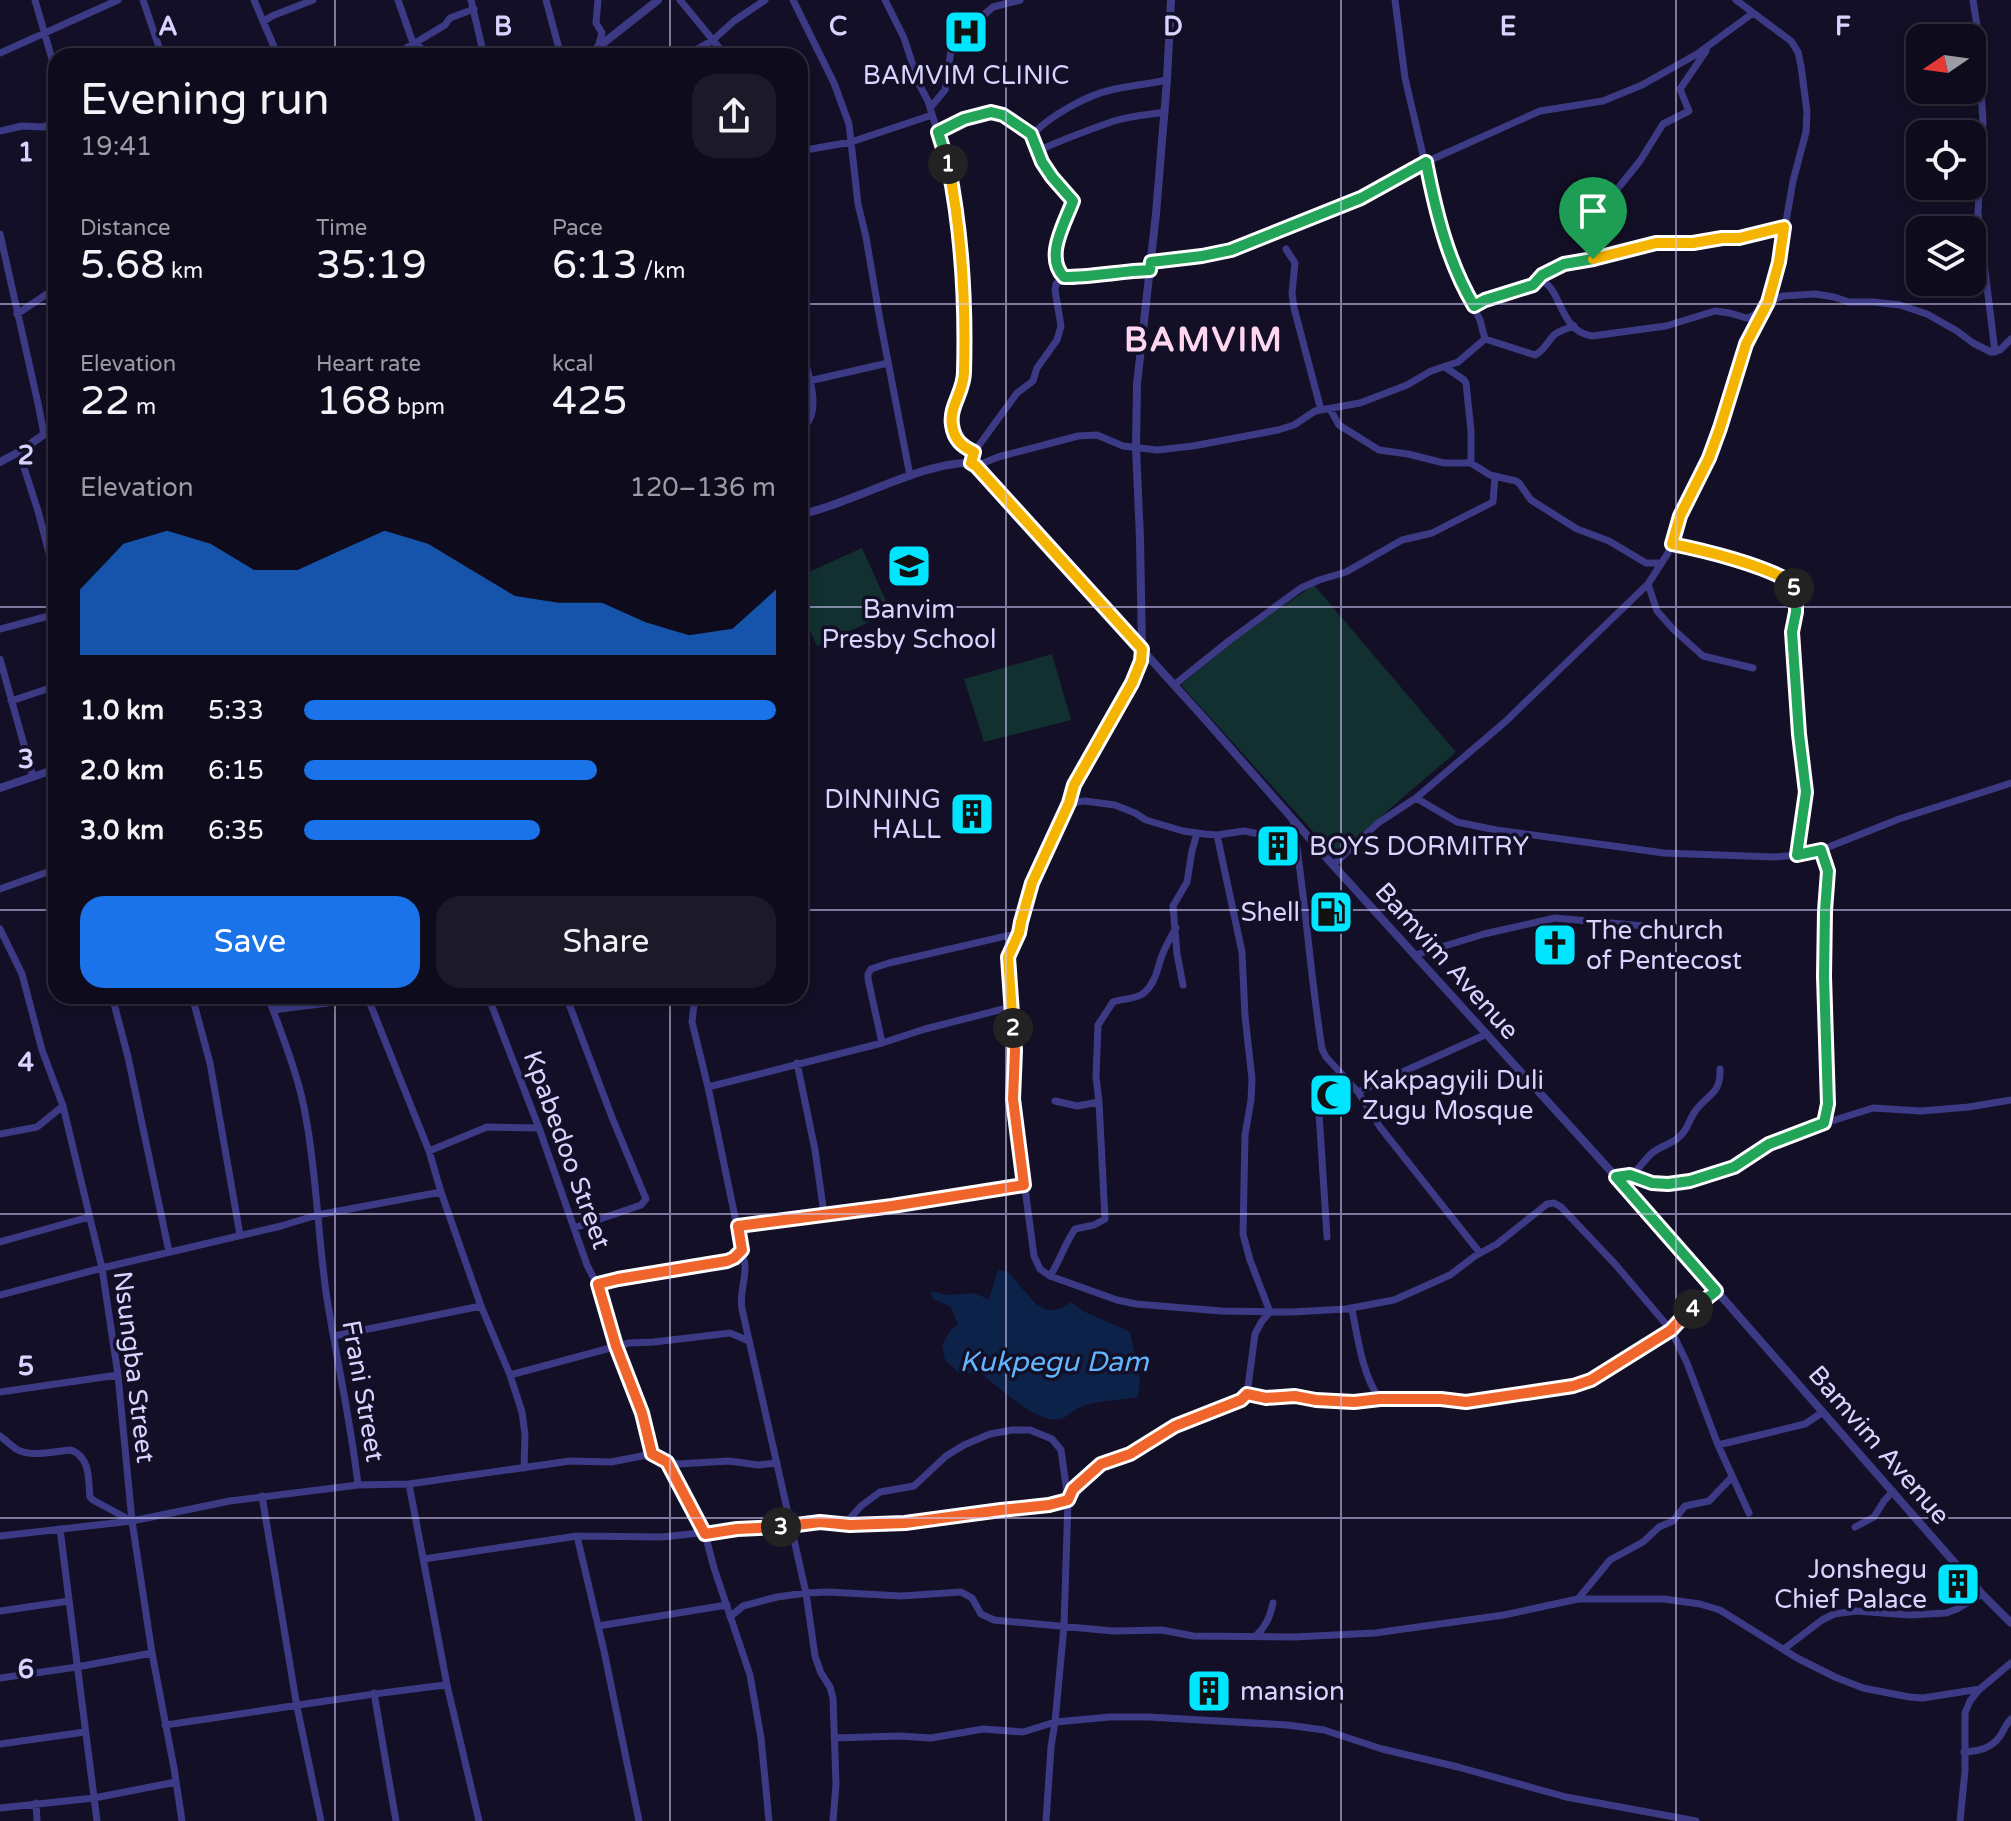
<!DOCTYPE html>
<html lang="en">
<head>
<meta charset="utf-8">
<style>
  :root { --surface:#0e0b1c; --page:#1c1929; --text:#f1f3f6; --muted:#9b9ba3; --line:#2e2b3b; --accent:#1a73e8 }
  body { margin:0; font-family:"Varela Round",sans-serif; background:var(--page); color:var(--text); height:100vh; display:flex; flex-direction:column; font-size:30px; white-space:nowrap }
  * { box-sizing:border-box; margin:0 }
  p { font-size:26px; color:var(--muted) }
  .icon { flex:none; width:44px; height:44px; fill:none; stroke:currentColor; stroke-width:2; stroke-linecap:round; stroke-linejoin:round }
  .map { position:relative; flex:1; overflow:hidden }
  .drawer { position:absolute; left:48px; top:48px; width:760px; height:956px; display:flex; flex-direction:column; background:var(--surface); border-radius:24px; box-shadow:0 4px 12px #0003,0 0 0 2px var(--line) }
  .drawer>* { flex:none }
  .needle { width:52px; rotate:257deg }
  .fabs { position:absolute; left:1906px; top:24px; display:grid; gap:16px }
  .fabs a { display:grid; place-items:center; width:80px; height:80px; border-radius:16px; background:var(--surface); box-shadow:0 4px 12px #0003,0 0 0 2px var(--line); font-size:40px }
  .pin { position:absolute; display:grid; place-items:center; width:68px; height:68px; color:#fff; margin:-82px -34px; border-radius:50% 50% 50% 0; rotate:-45deg; box-shadow:0 0 8px #0007 }
  .pin .icon { rotate:45deg }
  .km { position:absolute; width:40px; height:40px; margin:-20px; border-radius:50%; background:#222; color:#fff; font-size:22px; line-height:40px; text-align:center }
  .round { display:grid; place-items:center; flex:none; width:84px; height:84px; border-radius:24px; background:var(--page) }
  .summary { display:flex; align-items:center; justify-content:space-between; height:136px; padding:0 32px }
  h1 { font-size:44px; font-weight:600; line-height:60px }
  .figures { display:grid; grid-template-columns:repeat(3,1fr); gap:12px; height:136px; padding:8px 32px }
  .figures div { display:grid; align-content:center }
  .figures b { font-size:40px; font-weight:600 }
  .figures small { font-size:22px; font-weight:400 }
  .figures p { font-size:22px }
  .chart { height:224px; padding:16px 32px }
  .chart p { display:flex; justify-content:space-between }
  .chart svg { width:100%; height:144px; margin-top:8px; fill:var(--accent); opacity:.7 }
  .cta { display:flex; gap:16px; margin-top:auto; padding:16px 32px }
  .cta a { flex:1; height:92px; border-radius:24px; background:var(--accent); color:#fff; font-size:32px; font-weight:600; line-height:92px; text-align:center }
  .cta a+a { background:var(--page); color:var(--text) }
  ul { padding:0 32px; list-style:none; font-size:26px }
  li { display:grid; grid-template-columns:128px 96px 1fr; align-items:center; height:60px }
  li i { height:20px; border-radius:10px; background:var(--accent) }
  .map>svg:first-child { display:block }
</style>
</head>
<body>
<div class="map">
<svg width="2011" height="1821" viewBox="0 0 2011 1821">
  <rect width="100%" height="100%" fill="#130f26"/>
  <path fill="#12302f" d="M862 548 891 612 817 646 800 608V576Z
    M1314 585 1456 752 1335 856 1181 685 1243 633Z
    M1052 654 1071 720 984 742 964 679Z"/>
  <path fill="#0c2248" d="M998 1270 1008 1272 1035 1303 1046 1310C1056 1310 1064 1309 1071 1302L1085 1312 1130 1332 1140 1381 1138 1397C1123 1400 1108 1400 1094 1403 1088 1404 1081 1406 1076 1409 1071 1412 1066 1418 1060 1419 1037 1425 998 1386 980 1373H959L945 1360 942 1345 951 1329 958 1325 951 1307 933 1299 930 1291 948 1295 973 1293 989 1299Z"/>
  <g fill="none" stroke-linecap="round" stroke-linejoin="round">
    <path stroke="#3d3a85" stroke-width="7" d="M35 0 56 73
      M143 0 162 56
      M254 0 278 56
      M398 0 413 43 420 47 424 56
      M471 0 484 56
      M546 0 561 56
      M598 0 596 23 602 33 598 47
      M680 0 726 56
      M793 0 834 83 849 124 858 204 866 237 880 320 910 476
      M885 0 904 38 919 84 928 101 948 167 962 253 964 368 963 386 951 414 952 426 955 436 959 443 974 452
      M1395 0 1405 78 1434 202 1453 265 1480 320 1485 339
      M1973 0 1977 26 1983 122 1978 213 1995 352
      M263 22 272 16 313 0
      M0 53 118 0
      M393 56 445 25 450 18 474 9
      M685 56 713 40 734 21 765 0
      M930 108 945 90 955 24 985 14 993 7 1020 0
      M0 131 22 126 43 127 56 122
      M938 132 964 119 991 112 1003 115 1031 134 1042 162 1052 177 1073 201C1065 223 1045 257 1064 277
      M1031 134 1034 133C1050 116 1087 95 1111 90 1129 86 1148 84 1167 80
      M800 151 851 142 932 115
      M1037 151C1062 140 1088 130 1114 121 1130 116 1148 115 1165 112
      M0 234 39 408 44 435
      M1286 249 1295 263 1292 293 1294 308 1321 410
      M1593 259 1589 224 1640 161 1663 124 1689 111 1680 89 1706 51
      M1151 262 1202 256 1231 250 1361 198 1426 162 1540 111 1603 101 1642 85 1697 54 1753 13
      M1536 281 1541 280C1562 289 1559 331 1592 336L1666 326 1715 311 1730 313 1746 318 1751 317 1760 311 1768 302 1779 262 1793 181 1806 132 1807 112 1801 66 1798 52 1791 41 1736 0
      M1474 306 1485 300 1533 285 1542 275 1564 264 1656 243H1693L1722 238H1739L1784 227
      M17 314 56 288
      M1485 339 1535 355C1545 350 1547 342 1554 335 1560 330 1567 329 1574 326
      M800 344C806 368 826 415 800 429
      M1445 367 1464 380 1466 383 1471 431V463
      M809 381 888 363
      M1330 409 1339 425 1379 450 1408 454 1444 463H1471L1490 475 1516 481 1519 483 1531 500 1577 529 1609 541 1646 563H1661
      M19 452 38 511 56 579
      M971 463 974 452 1017 393 1033 381 1037 368 1057 340 1061 326 1055 290 1056 284 1064 277H1087L1117 272 1150 270
      M976 466 998 457 1078 436 1097 435 1123 446 1157 450 1193 446 1278 430 1294 425 1315 411 1360 403 1407 385 1431 371 1458 362 1485 339
      M1672 544C1706 551 1763 564 1793 583L1796 594V612L1792 632 1799 734 1806 792 1797 855
      M1648 584 1657 611 1673 629 1703 656 1753 668
      M0 629 56 614
      M1142 649 1141 661 1132 683 1074 785 1069 803 1032 883 1021 922 1019 933 1008 957 1009 987 1015 1050 1013 1099 1034 1256 1040 1269 1050 1276 1117 1300 1136 1304 1221 1311 1292 1312 1346 1309 1394 1300 1450 1275 1475 1256 1497 1244 1547 1204 1554 1203 1561 1207 1615 1264 1671 1330 1687 1363 1718 1445 1749 1513
      M0 659 33 777
      M1174 685 1230 640 1301 588 1319 580 1346 572 1402 540 1432 533 1493 502 1495 476
      M11 701 56 686
      M800 747 804 776 800 794
      M1416 798 1457 822 1496 830 1664 853 1774 857 1797 855 1821 850 1899 819 2011 783
      M1069 803 1085 801 1115 805 1135 813 1146 820 1183 831 1204 834 1217 835 1244 831 1259 834H1295
      M1293 820C1305 896 1310 973 1322 1049L1326 1057 1358 1092 1380 1127 1480 1253
      M1821 850 1828 871 1825 911 1824 976 1828 1104 1824 1123
      M1333 865 1378 823 1416 798 1505 722 1648 584 1668 553 1680 516 1709 458 1726 412 1746 344 1768 302 1783 296 1815 294 1834 297 1849 302H1874L1900 305 1927 314 1957 331 1973 343 1991 352 2000 350 2011 339
      M0 889 56 869
      M0 929 22 974 42 1050 63 1106 102 1268 118 1375 132 1521 152 1653 174 1768 182 1821
      M1415 955 1484 934 1555 918 1655 927
      M1183 985 1177 954 1173 906 1187 882 1192 851 1197 833
      M112 996 128 1057 169 1252
      M192 996 210 1063 240 1235
      M367 996 429 1151 441 1192 481 1306 510 1375 522 1412 525 1435 524 1468
      M488 996 539 1128 587 1265 602 1294 616 1346 642 1413 652 1454
      M566 996 613 1120 646 1199 641 1205 574 1228
      M693 996 694 1005 692 1022 708 1087 745 1265C746 1280 739 1293 742 1309L806 1593 815 1656 821 1673 830 1687 833 1698 836 1784 833 1821
      M369 1001 393 996
      M273 1010 367 998
      M882 1043 868 979V974L871 969 889 963 1019 933
      M797 1063 815 1150 824 1214
      M708 1087 882 1043 925 1029 1011 1007
      M1358 1092 1487 1034
      M1099 1102 1096 1077 1098 1025 1113 1002C1123 998 1135 1000 1144 993 1155 983 1157 971 1161 958 1165 947 1170 938 1176 928
      M0 1134 37 1127 63 1106
      M429 1151 487 1127 539 1128
      M1630 1175C1640 1169 1644 1160 1652 1153 1660 1146 1672 1144 1679 1137 1688 1130 1689 1119 1696 1110 1708 1094 1721 1094 1720 1069
      M1616 1177 1630 1175 1652 1183 1663 1184 1690 1181 1734 1167 1769 1144 1800 1131 1873 1108 1921 1111 1969 1107 2011 1100
      M738 1226 892 1206 1024 1185
      M1327 1237 1317 1082 1341 1074
      M0 1242 89 1217
      M1050 1276C1060 1261 1064 1245 1075 1229L1094 1225 1105 1219 1099 1102 1077 1106 1055 1101
      M598 1284 618 1279 727 1261 734 1258 742 1250
      M0 1295 102 1268 281 1226 317 1215 441 1192
      M1352 1309C1357 1335 1363 1378 1380 1399H1441L1466 1402 1573 1386 1591 1380 1671 1330 1683 1317 1716 1291
      M334 1336 481 1306
      M510 1375 629 1343 654 1342 730 1333 749 1341
      M0 1392 118 1375
      M1247 1394 1266 1398 1295 1396 1316 1400 1354 1402 1380 1399
      M0 1436C5 1440 11 1445 16 1449 31 1458 55 1451 71 1450 91 1458 88 1479 90 1497L93 1500 130 1520
      M1718 1445 1805 1424 1823 1412
      M667 1462 705 1534 714 1568 750 1675 761 1738 769 1821
      M409 1484 447 1685 479 1821
      M358 1485 409 1484 570 1461 611 1462 652 1454 667 1462 678 1464 729 1461 758 1465 777 1463
      M262 1496 297 1707 321 1821
      M844 1525 861 1506 880 1492 914 1486 946 1456 964 1445 990 1434 1012 1430H1030L1052 1439 1061 1450 1068 1500 1064 1626 1055 1722 1051 1747 1046 1821
      M1855 1527 1874 1517 1884 1501 1893 1491
      M60 1529 97 1821
      M0 1536 132 1521 230 1501 358 1485C351 1423 337 1361 327 1299 318 1239 317 1178 306 1118 299 1076 282 1036 268 996
      M577 1536 604 1651 639 1821
      M424 1559 577 1536 662 1537 737 1529 790 1527 820 1522 850 1525 905 1523 1001 1510 1049 1505 1068 1500 1073 1489 1101 1464 1130 1454 1175 1426 1244 1398 1247 1394 1255 1334 1262 1321 1270 1312 1250 1260 1243 1234 1245 1135 1251 1100 1252 1079 1245 1016 1242 952 1217 835
      M1578 1599 1610 1560 1643 1542 1659 1527 1673 1521 1685 1506 1709 1501 1732 1477
      M0 1611 69 1601
      M730 1617 743 1606 777 1597 806 1593 828 1592 901 1596 961 1592 972 1598 981 1614 994 1620 1113 1631 1162 1630 1193 1636 1294 1637 1375 1633 1504 1615 1578 1599H1664L1700 1604 1720 1610 1797 1658 1835 1677 1863 1688 1909 1697 1923 1698 1980 1689 2011 1663
      M598 1626 727 1605
      M1256 1636C1266 1626 1270 1617 1273 1603
      M1784 1649 1822 1620 1834 1614 1856 1611 1910 1615 1946 1613 1957 1609 1982 1594
      M0 1678 77 1667 152 1653
      M374 1693 396 1821
      M165 1725C259 1712 353 1695 447 1685
      M834 1738 900 1736 931 1738 983 1729 1023 1732 1055 1722 1110 1717H1149L1287 1725 1324 1730 1382 1749 1458 1767 1566 1797 1696 1821
      M0 1744 85 1732
      M1964 1752C1979 1751 1991 1749 2000 1736 2004 1730 2006 1724 2011 1719
      M36 1803 37 1821
      M0 1808 94 1798 176 1782
      M1960 1821 1965 1771V1713L1970 1701 1978 1691"/>
    <path stroke="#3d3a85" stroke-width="8" d="M587 56 658 0
      M0 462 19 452 56 426
      M800 515C814 511 829 507 843 501 878 489 934 461 971 463L976 466 1203 717 1333 865 1637 1200 1982 1594 2011 1623
      M1142 649 1140 538 1136 448 1137 384 1156 214 1167 80 1171 0
      M0 788 56 769"/>
  </g>
  <g fill="none" stroke-linecap="round" stroke-linejoin="round">
    <g stroke="#fff" stroke-width="16">
      <path id="split-1" d="M948 164 938 132 964 119 991 112 1003 115 1031 134 1042 162 1052 177 1073 201C1065 223 1044 257 1064 277 1093 277 1121 271 1150 270L1151 262 1202 256 1231 250 1361 198 1426 162C1436 213 1448 262 1474 306L1485 300 1533 285 1542 275 1564 264 1593 259"/>
    </g>
    <g stroke="#fff" stroke-width="16">
      <path id="split-2" d="M948 164C962 233 966 302 964 372 964 392 949 406 952 425 954 439 961 446 974 452L971 463 976 466 1142 649 1141 661 1132 683 1074 785 1069 803 1032 883 1021 922 1019 933 1008 957 1013 1028"/>
    </g>
    <g stroke="#fff" stroke-width="16">
      <path id="split-3" d="M781 1527 737 1529 705 1534 667 1462 652 1454 642 1413 616 1346 598 1284 618 1279 727 1261 734 1258 742 1250 738 1226 892 1206 1024 1185 1013 1099 1015 1050 1013 1028"/>
    </g>
    <g stroke="#fff" stroke-width="16">
      <path id="split-4" d="M781 1527 820 1522 850 1525 905 1523 1001 1510 1049 1505 1068 1500 1073 1489 1101 1464 1130 1454 1175 1426 1241 1400 1247 1394 1266 1398 1295 1396 1316 1400 1354 1402 1380 1399H1441L1466 1402 1573 1386 1591 1380 1671 1330 1683 1317 1693 1309"/>
    </g>
    <g stroke="#fff" stroke-width="16">
      <path id="split-5" d="M1693 1309 1716 1291 1616 1177 1630 1175 1652 1183 1668 1184 1690 1181 1734 1167 1769 1144 1824 1123 1828 1104 1824 976 1825 911 1828 871 1821 850 1797 855 1806 792 1799 734 1792 632 1796 612V594L1794 588"/>
    </g>
    <g stroke="#fff" stroke-width="16">
      <path id="split-6" d="M1593 259 1656 243H1693L1722 238H1739L1784 227 1779 262 1768 302 1746 344 1720 428 1709 458 1680 516 1672 544C1707 551 1763 565 1793 583L1794 588"/>
    </g>
    <use href="#split-1" stroke="#22a559" stroke-width="10"/>
    <use href="#split-2" stroke="#f5b400" stroke-width="10"/>
    <use href="#split-3" stroke="#f0652b" stroke-width="10"/>
    <use href="#split-4" stroke="#f0652b" stroke-width="10"/>
    <use href="#split-5" stroke="#22a559" stroke-width="10"/>
    <use href="#split-6" stroke="#f5b400" stroke-width="10"/>
  </g>
  <path fill="none" stroke="#d9d4ff" stroke-width="2" stroke-opacity="0.55" d="M335 0V56M670 0V56M1006 0V1821M1341 0V1821M1676 0V1821M0 304H56M800 304H2011M0 607H56M800 607H2011M0 910H56M800 910H2011M335 996V1821M670 996V1821M0 1214H2011M0 1518H2011"/>
  <defs>
    <g id="hospital-square" transform="scale(2.3)"><rect x="-9" y="-9" width="18" height="18" rx="4" fill="#00e5ff" stroke="#130f26"/><path d="M-5-5h3v3.5h4V-5h3V5h-3V1.5h-4V5h-3Z" fill="#111"/></g>
    <g id="school-square" transform="scale(2.3)"><rect x="-9" y="-9" width="18" height="18" rx="4" fill="#00e5ff" stroke="#130f26"/><path d="M0-5L7-2L0 1L-7-2ZM-4 1L0 2.5L4 1V4Q0 6-4 4Z" fill="#111"/></g>
    <g id="building-square" transform="scale(2.3)"><rect x="-9" y="-9" width="18" height="18" rx="4" fill="#00e5ff" stroke="#130f26"/><path d="M-4-6H4V6H1V3H-1V6H-4ZM-2.5-4.3h1.7v1.8h-1.7ZM.8-4.3h1.7v1.8H.8ZM-2.5-1h1.7V.8h-1.7ZM.8-1h1.7V.8H.8Z" fill="#111"/></g>
    <g id="fuel-square" transform="scale(2.3)"><rect x="-9" y="-9" width="18" height="18" rx="4" fill="#00e5ff" stroke="#130f26"/><path d="M-5.5-6h7V0h2V4h1.3V-2.5L3-4.5l.8-.8L6-3V5H2.5V1h-1V6h-7ZM-4.2-4.7v3.2H.2V-4.7Z" fill="#111"/></g>
    <g id="church-square" transform="scale(2.3)"><rect x="-9" y="-9" width="18" height="18" rx="4" fill="#00e5ff" stroke="#130f26"/><path d="M-1.2-6h2.4v3.5h3.3v2.4h-3.3V6h-2.4V-.1h-3.3v-2.4h3.3Z" fill="#111"/></g>
    <g id="mosque-square" transform="scale(2.3)"><rect x="-9" y="-9" width="18" height="18" rx="4" fill="#00e5ff" stroke="#130f26"/><path d="M3.5-4.9A6 6 0 1 0 3.5 4.9A5 5 0 1 1 3.5-4.9Z" fill="#111"/></g>
  </defs>
  <g fill-rule="evenodd">
    <use href="#hospital-square" x="966" y="32"/>
    <use href="#school-square" x="909" y="566"/>
    <use href="#building-square" x="972" y="814"/>
    <use href="#building-square" x="1278" y="846"/>
    <use href="#fuel-square" x="1331" y="912"/>
    <use href="#church-square" x="1555" y="945"/>
    <use href="#mosque-square" x="1331" y="1095"/>
    <use href="#building-square" x="1958" y="1584"/>
    <use href="#building-square" x="1209" y="1691"/>
  </g>
  <g text-anchor="middle" dominant-baseline="central" stroke-width="7" stroke-linejoin="round" paint-order="stroke">
    <g font-size="26" fill="#d9d4ff" stroke="#130f26" text-anchor="start">
      <text x="966" y="75" text-anchor="middle">BAMVIM CLINIC</text>
      <text x="909" y="609" text-anchor="middle">Banvim<tspan x="909" dy="30">Presby School</tspan></text>
      <text x="941" y="799" text-anchor="end">DINNING<tspan x="941" dy="30">HALL</tspan></text>
      <text x="1309" y="846">BOYS DORMITRY</text>
      <text x="1300" y="912" text-anchor="end">Shell</text>
      <text x="1586" y="930">The church<tspan x="1586" dy="30">of Pentecost</tspan></text>
      <text x="1362" y="1080">Kakpagyili Duli<tspan x="1362" dy="30">Zugu Mosque</tspan></text>
      <text x="1927" y="1569" text-anchor="end">Jonshegu<tspan x="1927" dy="30">Chief Palace</tspan></text>
      <text x="1240" y="1691">mansion</text>
    </g>
    <g font-size="26" fill="#d9d4ff" stroke="#130f26">
      <text transform="translate(1447 961) rotate(48)">Bamvim Avenue</text>
      <text transform="translate(567 1150) rotate(70)">Kpabedoo Street</text>
      <text transform="translate(134 1367) rotate(83)">Nsungba Street</text>
      <text transform="translate(363 1391) rotate(80)">Frani Street</text>
      <text transform="translate(1879 1445) rotate(49)">Bamvim Avenue</text>
    </g>
    <g font-size="28" font-style="italic" fill="#62b6ff" stroke="#130f26">
      <text x="1054" y="1362">Kukpegu Dam</text>
    </g>
    <g font-size="34" font-weight="bold" letter-spacing="2" fill="#ffd6f0" stroke="#130f26">
      <text x="1204" y="340">BAMVIM</text>
    </g>
  </g>
  <g font-size="26" text-anchor="middle" font-weight="bold" fill="#d9d4ff" stroke="#130f26" stroke-width="7" stroke-linejoin="round" paint-order="stroke">
    <text x="168" y="35">A</text>
    <text x="503" y="35">B</text>
    <text x="838" y="35">C</text>
    <text x="1173" y="35">D</text>
    <text x="1508" y="35">E</text>
    <text x="1843" y="35">F</text>
    <text x="26" y="161">1</text>
    <text x="26" y="464">2</text>
    <text x="26" y="768">3</text>
    <text x="26" y="1071">4</text>
    <text x="26" y="1375">5</text>
    <text x="26" y="1678">6</text>
  </g>
</svg>
<div class="fabs">
<a><svg class="needle" viewBox="-14 -14 28 28"><path d="M0-13l5 13h-10z" fill="#e53935"/><path d="M0 13l5-13h-10z" fill="#9b9ba3"/></svg></a>
<a><svg class="icon" aria-label="locate" viewBox="0 0 24 24"><circle cx="12" cy="12" r="6"/><path d="M12 2v4M12 18v4M2 12h4M18 12h4"/></svg></a>
<a><svg class="icon" aria-label="layers" viewBox="0 0 24 24"><path d="M12 4l9 5-9 5-9-5zM3 14l9 5 9-5"/></svg></a>
</div>
<div class="pin" style="left:1593px;top:259px;background:#1e9e55"><svg class="icon" aria-label="arrive" viewBox="0 0 24 24"><path d="M6 21V4h12l-3 4 3 4H6"/></svg></div>
<b class="km" style="left:948px;top:164px">1</b>
<b class="km" style="left:1013px;top:1028px">2</b>
<b class="km" style="left:781px;top:1527px">3</b>
<b class="km" style="left:1693px;top:1309px">4</b>
<b class="km" style="left:1794px;top:588px">5</b>
<section class="drawer">
<div class="summary"><div><h1>Evening run</h1><p>19:41</p></div><a class="round"><svg class="icon" aria-label="share" viewBox="0 0 24 24"><path d="M12 15V3M7 8l5-5 5 5M5 13v7h14v-7"/></svg></a></div>
<div class="figures">
<div><p>Distance</p><b>5.68<small> km</small></b></div>
<div><p>Time</p><b>35:19</b></div>
<div><p>Pace</p><b>6:13<small> /km</small></b></div>
</div>
<div class="figures">
<div><p>Elevation</p><b>22<small> m</small></b></div>
<div><p>Heart rate</p><b>168<small> bpm</small></b></div>
<div><p>kcal</p><b>425</b></div>
</div>
<div class="chart"><p><span>Elevation</span>120–136 m</p>
<svg viewBox="0 0 160 44" preserveAspectRatio="none"><path d="M0 44V24L10 10L20 6L30 10L40 18L50 18L60 12L70 6L80 10L90 18L100 26L110 28L120 28L130 34L140 38L150 36L160 24V44z"/></svg>
</div>
<ul>
<li><b>1.0 km</b>5:33<i style="width:100%"></i></li>
<li><b>2.0 km</b>6:15<i style="width:62%"></i></li>
<li><b>3.0 km</b>6:35<i style="width:50%"></i></li>
</ul>
<div class="cta"><a>Save</a><a>Share</a></div>
</section>
</div>
</body>
</html>
